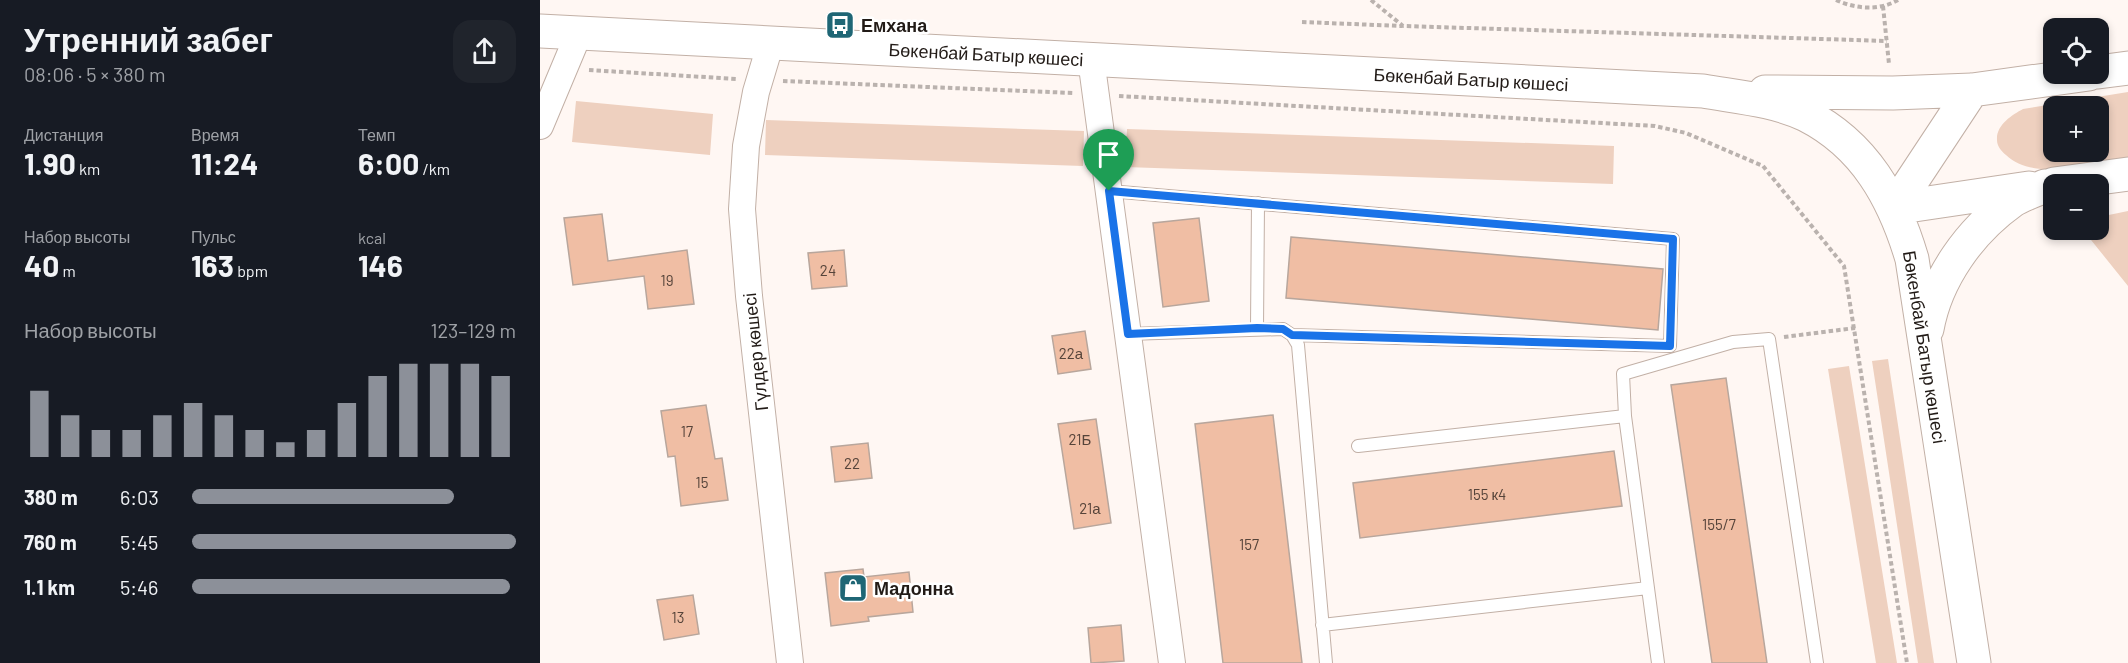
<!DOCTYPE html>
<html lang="ru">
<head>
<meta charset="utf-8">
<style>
  :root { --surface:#171b24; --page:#20242c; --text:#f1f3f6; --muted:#9ea1a6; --accent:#8c9099 }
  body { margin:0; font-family:Barlow,sans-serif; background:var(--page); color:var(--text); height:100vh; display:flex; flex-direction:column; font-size:22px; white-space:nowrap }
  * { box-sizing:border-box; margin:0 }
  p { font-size:20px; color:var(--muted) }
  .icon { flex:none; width:33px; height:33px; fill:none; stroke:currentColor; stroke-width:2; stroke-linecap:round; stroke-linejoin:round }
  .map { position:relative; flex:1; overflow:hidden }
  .sheet { display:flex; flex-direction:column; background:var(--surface); width:540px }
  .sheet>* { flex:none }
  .tools { position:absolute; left:1503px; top:18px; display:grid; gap:12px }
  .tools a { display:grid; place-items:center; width:66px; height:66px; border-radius:12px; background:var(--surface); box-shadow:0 3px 9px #0003; font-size:30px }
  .pin { position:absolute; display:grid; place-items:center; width:51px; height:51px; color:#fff; margin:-62px -26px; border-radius:50% 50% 50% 0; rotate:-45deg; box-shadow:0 0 6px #0007 }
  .pin .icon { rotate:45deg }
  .round { display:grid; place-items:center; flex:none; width:63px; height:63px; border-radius:18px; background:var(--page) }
  .headline { display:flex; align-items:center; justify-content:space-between; height:102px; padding:0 24px }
  h1 { font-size:33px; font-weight:700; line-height:45px }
  .stats { display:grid; grid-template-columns:repeat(3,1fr); gap:9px; height:102px; padding:6px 24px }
  .stats div { display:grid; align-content:center }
  .stats b { font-size:30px; font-weight:700 }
  .stats small { font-size:16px; font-weight:400 }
  .stats p { font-size:16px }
  .chart { height:168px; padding:12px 24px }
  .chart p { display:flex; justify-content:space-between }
  .chart svg { width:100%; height:108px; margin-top:6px; stroke:var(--accent); stroke-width:6 }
  ul { padding:0 24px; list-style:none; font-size:20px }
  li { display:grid; grid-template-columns:96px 72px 1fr; align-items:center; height:45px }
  li i { height:15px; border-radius:8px; background:var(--accent) }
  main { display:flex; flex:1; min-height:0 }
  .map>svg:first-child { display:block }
</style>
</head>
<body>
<main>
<section class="sheet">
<div class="headline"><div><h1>Утренний забег</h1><p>08:06 · 5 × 380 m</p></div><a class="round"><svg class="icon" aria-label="share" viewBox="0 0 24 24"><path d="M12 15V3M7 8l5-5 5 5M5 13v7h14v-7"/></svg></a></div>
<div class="stats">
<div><p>Дистанция</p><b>1.90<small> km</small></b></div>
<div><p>Время</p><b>11:24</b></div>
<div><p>Темп</p><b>6:00<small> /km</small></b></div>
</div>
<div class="stats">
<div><p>Набор высоты</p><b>40<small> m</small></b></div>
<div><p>Пульс</p><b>163<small> bpm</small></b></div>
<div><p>kcal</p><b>146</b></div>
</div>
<div class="chart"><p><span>Набор высоты</span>123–129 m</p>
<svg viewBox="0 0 160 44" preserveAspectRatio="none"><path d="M5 44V17M15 44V27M25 44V33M35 44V33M45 44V27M55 44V22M65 44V27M75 44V33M85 44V38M95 44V33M105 44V22M115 44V11M125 44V6M135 44V6M145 44V6M155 44V11"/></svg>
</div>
<ul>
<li><b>380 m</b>6:03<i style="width:81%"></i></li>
<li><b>760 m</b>5:45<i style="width:100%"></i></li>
<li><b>1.1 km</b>5:46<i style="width:98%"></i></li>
</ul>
</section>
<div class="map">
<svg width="1588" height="663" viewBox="0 0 1588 663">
  <rect width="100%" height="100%" fill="#fff7f3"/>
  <path fill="#eed0bf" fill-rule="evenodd" d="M1588 92V159C1554 163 1493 182 1466 155 1461 151 1457 146 1457 140 1456 125 1472 115 1483 109ZM1514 106H1558V152H1514Z
    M36 101 173 114 170 155 32 142Z
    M226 120 544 131 543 166 225 155Z
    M587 129 1074 146 1073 184 585 167Z
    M1588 211V286L1543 230H1558L1559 217Z
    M1348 359 1394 663H1378L1332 361Z
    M1309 366 1357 663H1336L1288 369Z"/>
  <path fill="#f0bea4" stroke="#b8a69c" stroke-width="1.5" d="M62 214 68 261 147 250 154 304 108 309 104 276 33 285 24 218Z
    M659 218 669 301 623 307 613 223Z
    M751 237 1123 269 1118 330 746 298Z
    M304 250 307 286 272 289 268 253Z
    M545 331 551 369 518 374 512 336Z
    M1186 378 1227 663H1172L1131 385Z
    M166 405 175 459 182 458 188 500 141 506 135 456 128 457 121 411Z
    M733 415 762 663H683L655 424Z
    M556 419 571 523 534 529 518 424Z
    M328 443 332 478 295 482 291 447Z
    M1074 451 1082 506 820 538 813 483Z
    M323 569 324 577 369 572 373 612 328 617 329 621 291 626 285 573Z
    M153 595 159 634 124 640 117 600Z
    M581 625 584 661 551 663 548 628Z"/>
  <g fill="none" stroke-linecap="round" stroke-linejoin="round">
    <g stroke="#c2b0a6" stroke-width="14">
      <path id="lane" d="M569 191 1133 239 1130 346 752 335
        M717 328 718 203
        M588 334 743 329 752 335 758 345 786 663
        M818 446 1085 416
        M782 625 1108 588
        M1118 663 1085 416 1083 374 1193 342 1229 339 1277 663"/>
    </g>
    <g stroke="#c2b0a6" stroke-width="28">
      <path id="street" d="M231 42 216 92 206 146 202 209 209 296 250 663
        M551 59 632 663
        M0 126 39 33"/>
    </g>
    <g stroke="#c2b0a6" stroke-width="35">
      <path id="secondary" d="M0 31 1163 91C1197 97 1235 100 1266 115 1325 145 1354 198 1372 259L1434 663
        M1558 72 1588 68
        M1225 92 1353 93 1432 90 1549 74
        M1514 184 1588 174
        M1354 208 1489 188
        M1354 208 1432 90
        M1387 329C1396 278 1430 231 1472 201 1481 195 1494 191 1505 186"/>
    </g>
    <path stroke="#bab2ae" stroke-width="4" stroke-dasharray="4.5 3" stroke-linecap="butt" d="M831 0 863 26 1347 41
      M1296 0C1316 9 1339 11 1358 0
      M1343 6 1349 64
      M762 22 862 26
      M49 70 197 79
      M243 81 533 93
      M579 96 1115 126 1146 133 1223 166 1304 266 1367 663
      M1244 337 1315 328"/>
    <use href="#lane" stroke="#fff" stroke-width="12"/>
    <use href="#street" stroke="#fff" stroke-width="26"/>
    <use href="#secondary" stroke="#fff" stroke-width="33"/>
  </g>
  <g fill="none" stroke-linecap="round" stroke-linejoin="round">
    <g stroke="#fff" stroke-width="12">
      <path id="route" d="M569 191 1133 239 1130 346 752 335 743 329 717 328 588 334Z"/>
    </g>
    <use href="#route" stroke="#1a73e8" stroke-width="8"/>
  </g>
  <defs>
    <g id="bus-square" transform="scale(1.5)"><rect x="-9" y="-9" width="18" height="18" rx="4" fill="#1f6675" stroke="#fff"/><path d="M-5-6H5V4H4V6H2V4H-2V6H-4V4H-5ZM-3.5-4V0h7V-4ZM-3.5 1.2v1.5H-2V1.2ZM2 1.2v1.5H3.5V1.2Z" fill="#fff"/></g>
    <g id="shop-square" transform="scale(1.5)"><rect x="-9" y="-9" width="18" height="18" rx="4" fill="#1f6675" stroke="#fff"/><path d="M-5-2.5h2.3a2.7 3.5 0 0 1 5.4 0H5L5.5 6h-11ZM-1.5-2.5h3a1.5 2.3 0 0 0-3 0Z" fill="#fff"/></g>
  </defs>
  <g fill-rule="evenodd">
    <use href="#bus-square" x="300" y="25"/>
    <use href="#shop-square" x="313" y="588"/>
  </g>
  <g text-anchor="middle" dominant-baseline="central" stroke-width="5" stroke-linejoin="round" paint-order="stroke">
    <g font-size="15" fill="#56443a">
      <text x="288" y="270">24</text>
      <text x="127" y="280">19</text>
      <text x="531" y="353">22а</text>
      <text x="147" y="431">17</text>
      <text x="540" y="439">21Б</text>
      <text x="312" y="463">22</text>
      <text x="162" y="482">15</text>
      <text x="947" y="494">155 к4</text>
      <text x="550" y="508">21а</text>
      <text x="1179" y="524">155/7</text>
      <text x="709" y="544">157</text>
      <text x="138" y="617">13</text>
    </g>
    <g font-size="18" font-weight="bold" fill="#221b17" stroke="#fff" text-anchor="start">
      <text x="321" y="25">Емхана</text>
      <text x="334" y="588">Мадонна</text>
    </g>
    <g font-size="18" fill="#221b17" stroke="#fff">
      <text transform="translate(446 54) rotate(3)">Бөкенбай Батыр көшесі</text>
      <text transform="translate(931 79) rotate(3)">Бөкенбай Батыр көшесі</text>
      <text transform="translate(1385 347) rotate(81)">Бөкенбай Батыр көшесі</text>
      <text transform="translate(215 352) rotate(-96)">Гүлдер көшесі</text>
    </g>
  </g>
</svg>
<div class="tools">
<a><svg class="icon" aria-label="locate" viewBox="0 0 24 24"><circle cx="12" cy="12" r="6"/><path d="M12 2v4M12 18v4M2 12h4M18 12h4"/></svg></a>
<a>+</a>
<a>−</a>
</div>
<div class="pin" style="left:569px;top:191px;background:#1e9e55"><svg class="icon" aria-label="arrive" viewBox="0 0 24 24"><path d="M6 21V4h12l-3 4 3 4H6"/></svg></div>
</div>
</main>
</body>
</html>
